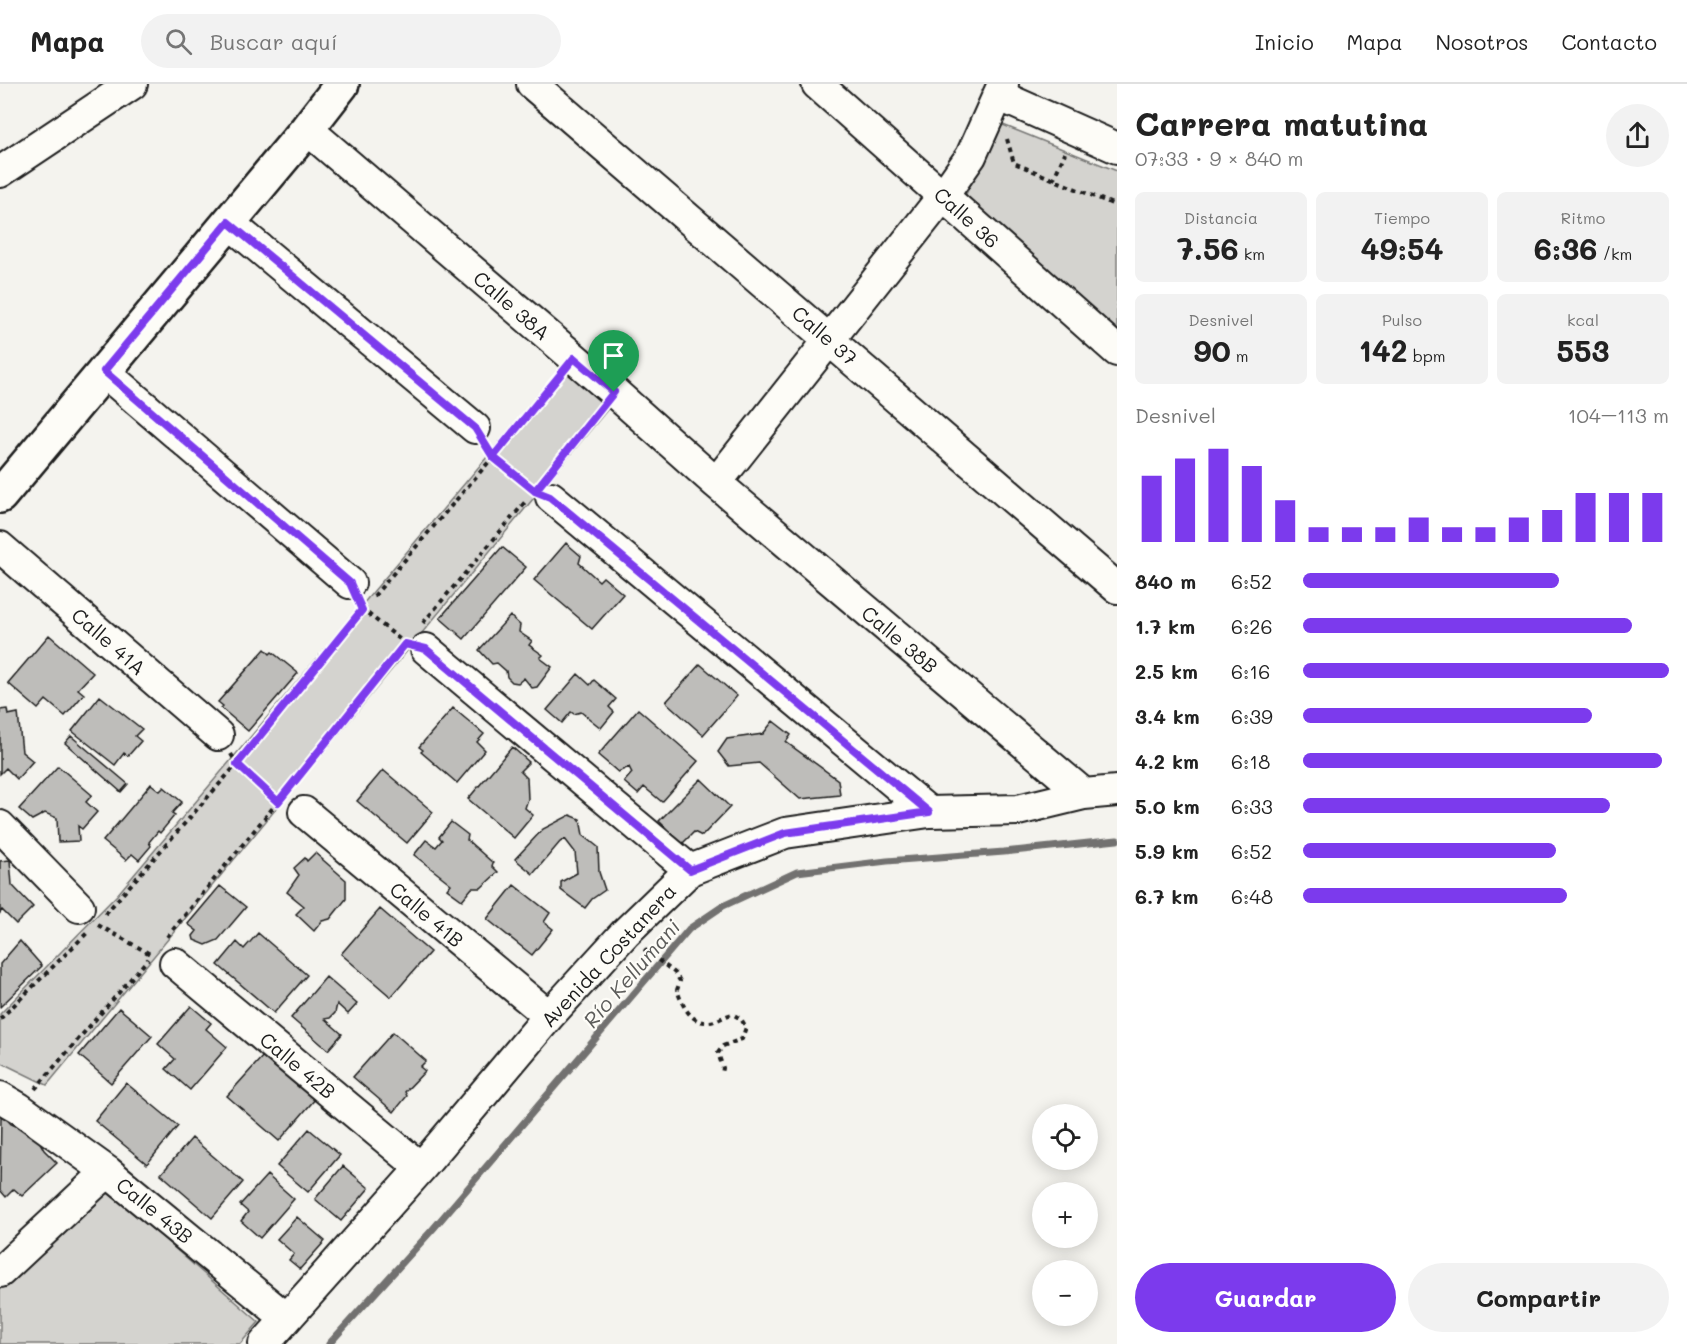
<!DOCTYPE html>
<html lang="es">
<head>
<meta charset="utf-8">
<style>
  :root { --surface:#fff; --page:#f2f2f2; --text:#222; --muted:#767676; --line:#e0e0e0; --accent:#7c3aed }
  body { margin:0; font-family:Mali,sans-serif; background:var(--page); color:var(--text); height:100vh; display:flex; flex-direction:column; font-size:22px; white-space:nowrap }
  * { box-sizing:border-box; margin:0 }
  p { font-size:20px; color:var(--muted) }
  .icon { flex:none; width:33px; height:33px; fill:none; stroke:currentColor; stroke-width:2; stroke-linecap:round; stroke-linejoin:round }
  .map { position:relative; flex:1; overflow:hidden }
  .side { display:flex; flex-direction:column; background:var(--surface); width:570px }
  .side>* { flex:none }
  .fabs { position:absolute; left:1032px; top:1020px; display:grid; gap:12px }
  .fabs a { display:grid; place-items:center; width:66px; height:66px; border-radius:50%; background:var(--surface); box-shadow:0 3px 15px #0003; font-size:30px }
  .pin { position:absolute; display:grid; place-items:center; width:51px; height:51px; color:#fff; margin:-62px -26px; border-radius:50% 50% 50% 0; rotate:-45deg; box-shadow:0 0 6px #0007 }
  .pin .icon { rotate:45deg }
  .round { display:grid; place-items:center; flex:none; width:63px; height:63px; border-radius:32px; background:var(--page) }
  .overview { display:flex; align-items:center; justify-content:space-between; height:102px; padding:0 18px }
  h1 { font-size:33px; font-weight:700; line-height:45px }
  .metrics { display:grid; grid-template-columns:repeat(3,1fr); gap:9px; height:102px; padding:6px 18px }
  .metrics div { display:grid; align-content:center; border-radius:9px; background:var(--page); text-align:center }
  .metrics b { font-size:30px; font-weight:700 }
  .metrics small { font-size:16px; font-weight:400 }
  .metrics p { font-size:16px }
  .chart { height:168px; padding:12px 18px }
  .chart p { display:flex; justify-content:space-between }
  .chart svg { width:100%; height:108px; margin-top:6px; stroke:var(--accent); stroke-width:6 }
  .button { display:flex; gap:12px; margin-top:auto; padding:12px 18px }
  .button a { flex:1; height:69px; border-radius:36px; background:var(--accent); color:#fff; font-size:24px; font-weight:700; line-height:69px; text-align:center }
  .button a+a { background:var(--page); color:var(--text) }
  ul { padding:0 18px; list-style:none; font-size:20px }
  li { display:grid; grid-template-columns:96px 72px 1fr; align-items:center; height:45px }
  li i { height:15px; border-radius:8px; background:var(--accent) }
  header { display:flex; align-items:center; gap:36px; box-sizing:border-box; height:84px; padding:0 30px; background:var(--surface); border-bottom:2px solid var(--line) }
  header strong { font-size:28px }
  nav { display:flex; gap:33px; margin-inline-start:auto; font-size:21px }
  .search { width:420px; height:54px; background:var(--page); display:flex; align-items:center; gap:15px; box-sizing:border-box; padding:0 21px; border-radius:33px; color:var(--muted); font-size:22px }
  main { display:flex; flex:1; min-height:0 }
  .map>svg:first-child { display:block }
</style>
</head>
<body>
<header>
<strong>Mapa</strong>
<div class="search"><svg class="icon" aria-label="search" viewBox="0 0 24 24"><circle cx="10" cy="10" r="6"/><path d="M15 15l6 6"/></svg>Buscar aquí</div>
<nav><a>Inicio</a><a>Mapa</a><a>Nosotros</a><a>Contacto</a></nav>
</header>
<main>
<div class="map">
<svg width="1117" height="1260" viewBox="0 0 1117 1260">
  <rect width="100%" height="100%" fill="#f4f3ee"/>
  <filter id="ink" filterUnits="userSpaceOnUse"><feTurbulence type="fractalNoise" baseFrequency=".0167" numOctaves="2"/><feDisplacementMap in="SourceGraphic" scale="12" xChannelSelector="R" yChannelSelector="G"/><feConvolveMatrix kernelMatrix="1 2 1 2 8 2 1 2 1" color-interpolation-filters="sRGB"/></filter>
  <g filter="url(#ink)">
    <path fill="#d4d3cf" stroke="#787876" stroke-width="1.5" d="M1003 41 1117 87V260L958 127 996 47Z
      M569 276 616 315 47 1001 0 978V930L117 811Z
      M107 1105 259 1238 240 1260H0V1203Z"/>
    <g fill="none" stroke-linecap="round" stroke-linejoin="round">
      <path stroke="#72716f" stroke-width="7" d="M329 1260 433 1145 689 845 723 822 797 788 887 777 1004 768 1117 756"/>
    </g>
    <path fill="#bebdba" stroke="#1c1c1c" stroke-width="1.5" d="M566 459 581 472 579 479 599 497 603 493 623 510 592 545 534 496Z
      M502 463 526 483 464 555 440 534Z
      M510 532 520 541 519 548 532 557 529 561 543 571 540 574 552 583 537 603 532 604 524 594 518 599 512 598 507 593 506 587 497 579 492 580 479 566Z
      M49 551 93 589 78 605 84 610 65 632 46 616 38 625 8 599Z
      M265 565 270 570 272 568 298 589 248 647 221 624 223 622 218 618Z
      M700 580 737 612 703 651 666 618Z
      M578 590 590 601 594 596 616 615 609 623 614 628 601 644 581 628 574 630 571 628 562 639 547 626Z
      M100 612 142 645 135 652 141 657 128 672 124 669 115 681 72 647Z
      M453 624 484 650 477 658 485 666 457 699 421 668 423 666 419 663Z
      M7 625 8 631 18 629 22 668 33 677 17 695 6 684 0 690V626Z
      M638 625 698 677 662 718 644 703 638 710 624 698 632 689 629 683 618 688 598 671Z
      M773 637 791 651 786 658 838 696 840 711 800 715 759 679 729 682 718 668 727 655 763 650Z
      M71 652 128 700 121 708 65 659Z
      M512 663 529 678 520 687 527 694 528 715 525 724 533 731 514 754 468 715Z
      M58 682 92 711 86 718 97 728 82 745 78 742 79 757 58 758 57 734 45 729 32 736 19 725Z
      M383 686 433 728 407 759 357 717Z
      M701 695 730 723 702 752 694 748 682 760 659 737Z
      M151 700 160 707 164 703 182 718 172 729 175 731 160 749 158 747 149 758 151 762 139 776 132 770 126 776 103 757Z
      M570 731 580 735 583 751 598 763 599 788 605 806 592 815 585 824 561 806V798L577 789 575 768 565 755 560 758 533 790 515 775 543 745Z
      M451 738 468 751 467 756 493 779 492 782 498 788 481 804H472L462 816 447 805 451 800 414 771 426 756 436 763 442 756 439 753Z
      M315 769 346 796V815L330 835 322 837 314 847 296 830 304 822 287 808 299 791 294 784 305 774 307 777Z
      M10 776 12 801 33 823 16 840 2 826 0 829V777Z
      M514 801 550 829 544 838 553 845 532 871 487 835Z
      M220 802 246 823 218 856 206 861 194 856 193 852 197 847 188 840Z
      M380 825 430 868 391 913 341 870Z
      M258 849 307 891 274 929 218 881 237 858 244 865Z
      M20 857 42 882 0 923V880Z
      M326 893 357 920 348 930 337 920 335 929 330 934 325 935 342 950 328 966 291 934Z
      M191 922 211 939 206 945 227 963 190 1006 166 985 175 975 158 960Z
      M119 924 152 952 111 999 79 971Z
      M393 948 426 977 420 983 425 987 405 1008 407 1012 394 1028 353 993Z
      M264 971 316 1014 279 1057 227 1012Z
      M126 999 178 1042 147 1080 95 1037Z
      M1 1029 11 1040 36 1051 44 1066 57 1079 22 1112 14 1105 6 1113 0 1106Z
      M309 1045 340 1071 308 1108 277 1082Z
      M192 1054 243 1098 212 1134 161 1090Z
      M343 1082 369 1104 341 1137 315 1115Z
      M267 1091 294 1115 260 1154 241 1137 248 1128 240 1121Z
      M297 1133 325 1157 300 1185 289 1176 294 1170 277 1155Z"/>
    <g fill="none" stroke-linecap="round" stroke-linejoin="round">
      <g stroke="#1c1c1c" stroke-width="34">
        <path id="minor" d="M532 0 1117 504
          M817 0 1117 267
          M998 11 1117 64
          M307 45 614 308 716 399 1084 710
          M0 88 132 0
          M228 138 475 344
          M103 287 350 499
          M716 399 943 112 971 72 1003 0
          M551 413 929 728
          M0 463 218 651
          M426 565 690 786
          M304 728 549 932
          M0 742 79 823
          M175 879 421 1084
          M0 1013 19 1024 108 1088 286 1234
          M0 1188 94 1100 108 1088
          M264 1260 421 1084 549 932 625 849 690 786 785 749 929 728 1018 726 1084 710 1117 707"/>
      </g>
      <g stroke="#1c1c1c" stroke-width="38">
        <path id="major" d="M0 412 307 45 342 0"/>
      </g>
      <path stroke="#1c1c1c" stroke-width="4" stroke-dasharray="4.5 4.5" stroke-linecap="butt" d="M1007 55 1014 79 1117 122
        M1053 96 1065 69
        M488 365 493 373 529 402
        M550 388 598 328
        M374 512 493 373 559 293
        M361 524 402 557
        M423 539 526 417
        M231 670 237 680 278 718
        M287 707 400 566
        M105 830 237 680 365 522
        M98 841 152 871
        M167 853 280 715
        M644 865 675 889 680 897 677 906C682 920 690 940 709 938 716 938 724 932 732 930L741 935 746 943 742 955 723 962 718 969 723 984 722 989
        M0 935 87 849
        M35 1005 148 875"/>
      <use href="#minor" stroke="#fdfcf7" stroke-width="30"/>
      <use href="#major" stroke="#fdfcf7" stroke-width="33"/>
    </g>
  </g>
  <g fill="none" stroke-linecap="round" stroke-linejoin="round" filter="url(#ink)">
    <g stroke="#fff" stroke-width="12">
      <path id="route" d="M614 308 535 407 493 373 475 344 228 138 104 287 350 499 362 526 237 680 278 718 405 560 426 565 690 786 785 749 929 728 550 413 535 407 493 373 574 274 614 308"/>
    </g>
    <use href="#route" stroke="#7c3aed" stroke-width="8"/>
  </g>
  <g text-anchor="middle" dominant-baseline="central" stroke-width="4.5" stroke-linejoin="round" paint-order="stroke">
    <g font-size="20" fill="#1c1c1c" stroke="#fdfcf7">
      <text transform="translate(967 133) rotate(42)">Calle 36</text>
      <text transform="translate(512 221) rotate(41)">Calle 38A</text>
      <text transform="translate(825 251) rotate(41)">Calle 37</text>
      <text transform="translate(900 555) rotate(40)">Calle 38B</text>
      <text transform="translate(109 557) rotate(41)">Calle 41A</text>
      <text transform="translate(427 830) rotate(40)">Calle 41B</text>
      <text transform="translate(608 871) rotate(-47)">Avenida Costanera</text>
      <text transform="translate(298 981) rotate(40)">Calle 42B</text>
      <text transform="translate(155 1126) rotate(39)">Calle 43B</text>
    </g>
    <g font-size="21" font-style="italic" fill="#5c5c5a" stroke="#fdfcf7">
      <text transform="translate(631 889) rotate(-49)">Río Kellumani</text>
    </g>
  </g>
</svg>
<div class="fabs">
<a><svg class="icon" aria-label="locate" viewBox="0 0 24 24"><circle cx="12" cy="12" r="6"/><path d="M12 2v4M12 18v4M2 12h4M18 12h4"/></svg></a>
<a>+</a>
<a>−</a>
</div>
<div class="pin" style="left:614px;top:308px;background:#1e9e55"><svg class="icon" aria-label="arrive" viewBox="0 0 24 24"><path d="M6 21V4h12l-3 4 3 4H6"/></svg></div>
</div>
<section class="side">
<div class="overview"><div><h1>Carrera matutina</h1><p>07:33 · 9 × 840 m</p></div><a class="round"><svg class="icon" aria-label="share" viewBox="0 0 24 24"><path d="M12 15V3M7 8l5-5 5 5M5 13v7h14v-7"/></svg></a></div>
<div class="metrics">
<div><p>Distancia</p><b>7.56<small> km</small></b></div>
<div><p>Tiempo</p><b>49:54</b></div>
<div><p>Ritmo</p><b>6:36<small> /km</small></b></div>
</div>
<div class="metrics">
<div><p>Desnivel</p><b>90<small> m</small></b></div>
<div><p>Pulso</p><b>142<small> bpm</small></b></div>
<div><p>kcal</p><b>553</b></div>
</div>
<div class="chart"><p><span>Desnivel</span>104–113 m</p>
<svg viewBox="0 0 160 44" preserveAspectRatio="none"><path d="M5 44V17M15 44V10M25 44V6M35 44V13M45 44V27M55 44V38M65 44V38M75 44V38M85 44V34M95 44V38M105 44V38M115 44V34M125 44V31M135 44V24M145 44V24M155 44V24"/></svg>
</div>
<ul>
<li><b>840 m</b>6:52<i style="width:70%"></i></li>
<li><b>1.7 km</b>6:26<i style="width:90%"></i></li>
<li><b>2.5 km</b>6:16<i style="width:100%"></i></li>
<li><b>3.4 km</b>6:39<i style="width:79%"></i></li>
<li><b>4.2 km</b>6:18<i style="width:98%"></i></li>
<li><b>5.0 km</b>6:33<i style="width:84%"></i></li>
<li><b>5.9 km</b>6:52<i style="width:69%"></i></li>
<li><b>6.7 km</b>6:48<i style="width:72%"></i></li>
</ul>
<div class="button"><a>Guardar</a><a>Compartir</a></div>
</section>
</main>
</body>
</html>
